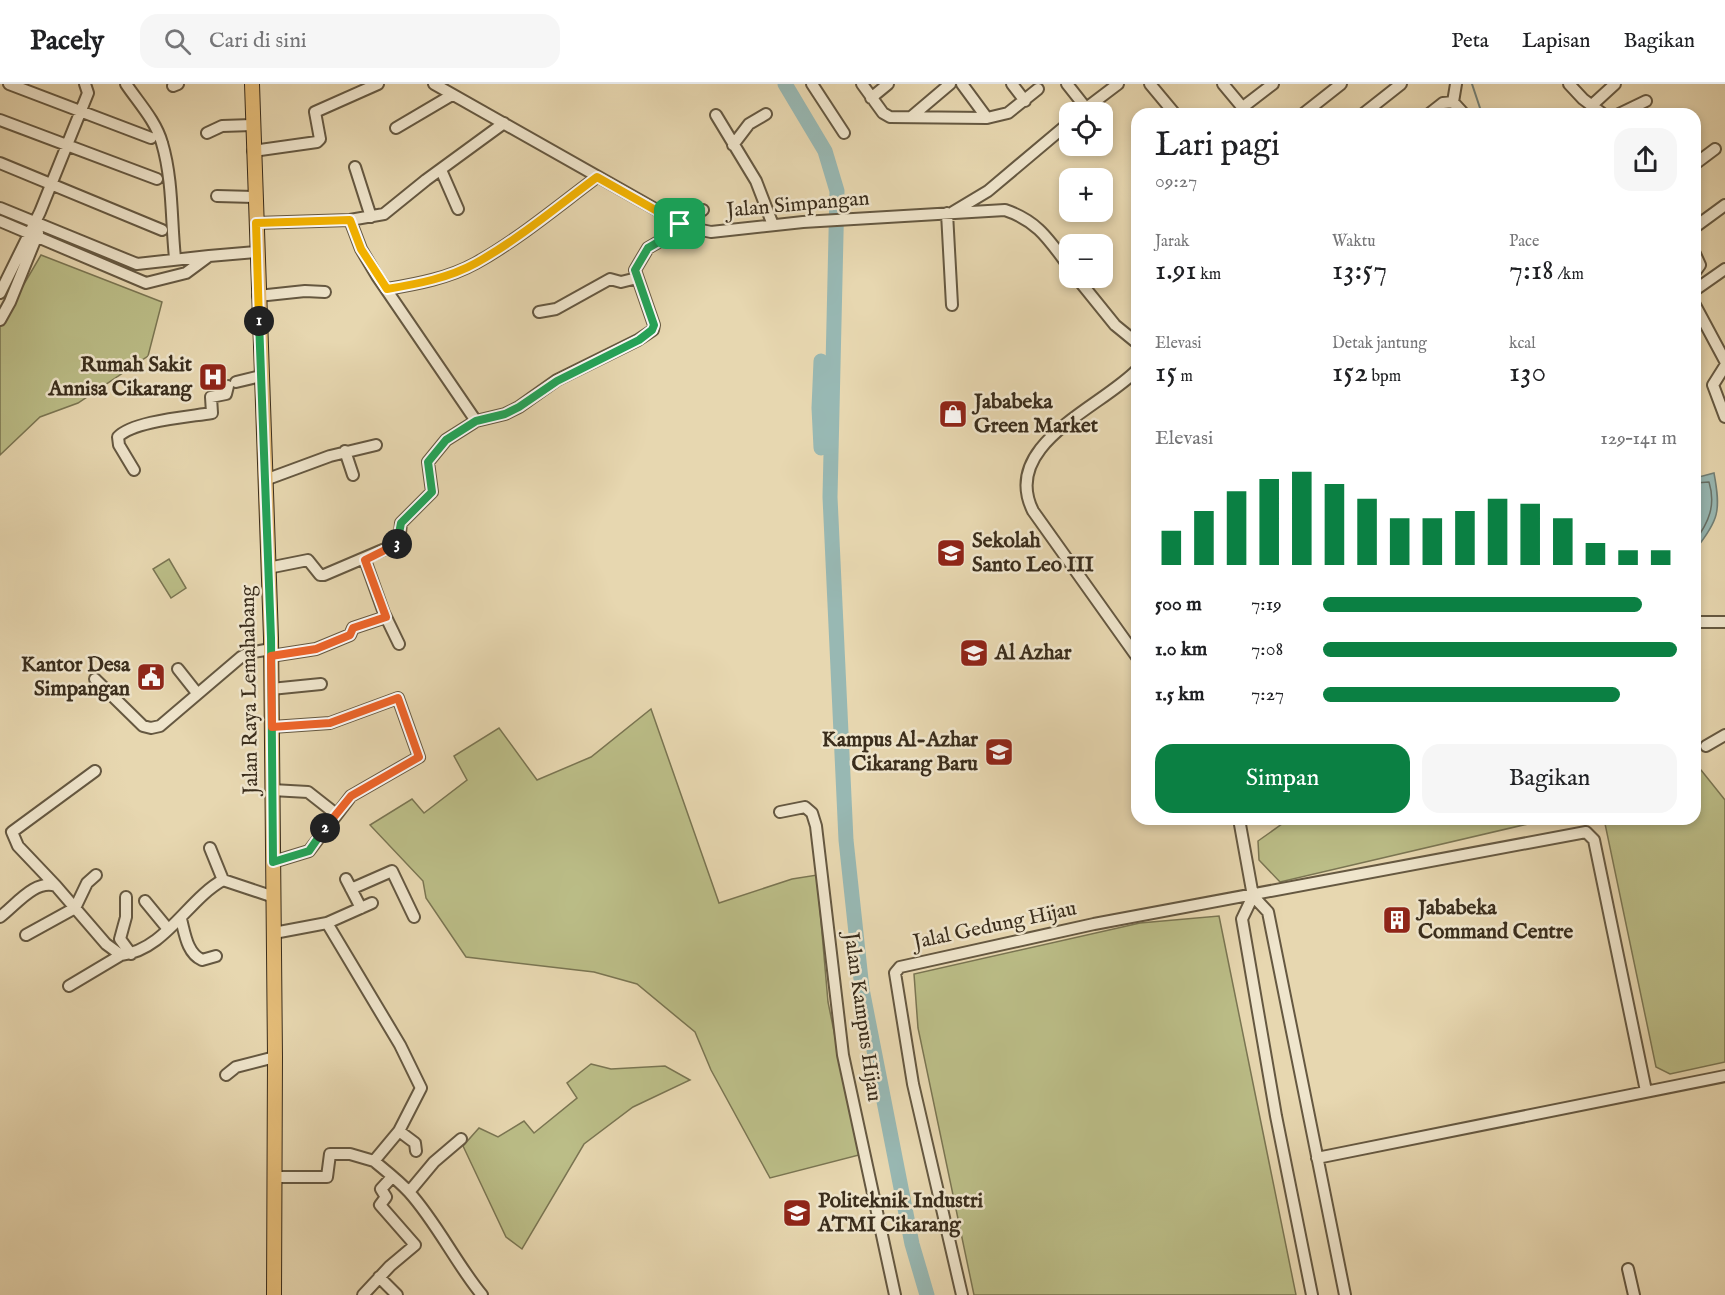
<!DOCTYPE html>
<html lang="id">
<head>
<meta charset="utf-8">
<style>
  :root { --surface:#fff; --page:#f6f6f6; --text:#202124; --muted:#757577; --line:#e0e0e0; --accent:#0b8043 }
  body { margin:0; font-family:"IM FELL English",serif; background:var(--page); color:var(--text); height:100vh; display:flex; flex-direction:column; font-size:22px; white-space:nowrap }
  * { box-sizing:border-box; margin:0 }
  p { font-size:20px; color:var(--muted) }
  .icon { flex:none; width:33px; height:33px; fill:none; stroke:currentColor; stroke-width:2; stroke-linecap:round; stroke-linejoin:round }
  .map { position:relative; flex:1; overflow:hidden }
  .sheet { position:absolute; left:1131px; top:24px; width:570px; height:717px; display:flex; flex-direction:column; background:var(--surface); border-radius:18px; box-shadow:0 3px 9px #0003 }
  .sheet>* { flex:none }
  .fabs { position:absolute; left:1059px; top:18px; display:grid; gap:12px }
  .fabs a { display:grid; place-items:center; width:54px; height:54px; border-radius:12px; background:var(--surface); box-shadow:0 3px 9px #0003; font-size:30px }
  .pin { position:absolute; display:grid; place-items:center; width:51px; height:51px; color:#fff; margin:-26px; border-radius:12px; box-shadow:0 3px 9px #0006 }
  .km { position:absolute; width:30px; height:30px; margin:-15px; border-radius:50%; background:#222; color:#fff; font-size:16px; line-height:30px; text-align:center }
  .round { display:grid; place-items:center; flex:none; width:63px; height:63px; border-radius:18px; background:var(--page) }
  .headline { display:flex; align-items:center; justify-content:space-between; height:102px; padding:0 24px }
  h1 { font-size:33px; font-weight:600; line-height:45px }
  .metrics { display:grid; grid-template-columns:repeat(3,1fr); gap:9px; height:102px; padding:6px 24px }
  .metrics div { display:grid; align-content:center }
  .metrics b { font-size:30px; font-weight:600 }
  .metrics small { font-size:16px; font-weight:400 }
  .metrics p { font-size:16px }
  .chart { height:168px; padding:12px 24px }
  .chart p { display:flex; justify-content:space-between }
  .chart svg { width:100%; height:108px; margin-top:6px; stroke:var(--accent); stroke-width:6 }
  .button { display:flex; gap:12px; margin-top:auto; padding:12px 24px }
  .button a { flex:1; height:69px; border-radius:18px; background:var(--accent); color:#fff; font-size:24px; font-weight:600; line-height:69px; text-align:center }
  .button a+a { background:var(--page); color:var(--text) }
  ul { padding:0 24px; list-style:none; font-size:20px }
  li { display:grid; grid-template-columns:96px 72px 1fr; align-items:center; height:45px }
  li i { height:15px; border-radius:8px; background:var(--accent) }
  header { display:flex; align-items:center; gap:36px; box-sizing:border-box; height:84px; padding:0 30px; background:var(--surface); border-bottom:2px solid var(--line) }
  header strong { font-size:28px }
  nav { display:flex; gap:33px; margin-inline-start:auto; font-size:21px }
  .search { width:420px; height:54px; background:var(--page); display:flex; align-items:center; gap:15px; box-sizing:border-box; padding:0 21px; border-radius:18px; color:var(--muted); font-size:22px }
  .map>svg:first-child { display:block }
</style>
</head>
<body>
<header>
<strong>Pacely</strong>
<div class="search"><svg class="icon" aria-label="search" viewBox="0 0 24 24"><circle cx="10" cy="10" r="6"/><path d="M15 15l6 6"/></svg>Cari di sini</div>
<nav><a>Peta</a><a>Lapisan</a><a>Bagikan</a></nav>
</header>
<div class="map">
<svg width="1725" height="1211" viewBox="0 0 1725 1211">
  <rect width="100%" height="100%" fill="#e7d7b0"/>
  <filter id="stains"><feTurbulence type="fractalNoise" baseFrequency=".00333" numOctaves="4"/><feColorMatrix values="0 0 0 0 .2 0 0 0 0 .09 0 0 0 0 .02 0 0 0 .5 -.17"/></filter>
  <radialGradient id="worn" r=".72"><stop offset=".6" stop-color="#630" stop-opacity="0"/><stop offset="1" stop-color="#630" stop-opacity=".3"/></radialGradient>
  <path fill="#bbbd87" stroke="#7a7552" stroke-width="1.5" d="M41 171 162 218 148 272 78 319 40 333 0 371V241Z
    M169 475 186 504 171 514 153 485Z
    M651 625 719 819 792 795 817 791 828 918 859 1071 770 1094 711 986 695 948 637 900 594 888 466 873 426 814 423 797 370 741 412 715 424 729 467 696 454 672 499 644 537 696 591 673Z
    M1701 686 1725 716V978L1670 990 1656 983 1604 735H1695V687Z
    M1289 735H1549L1280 798 1259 776 1258 757Z
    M1219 832 1296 1211H974L918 944 914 890 1140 839Z
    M591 980 611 985 665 982 690 996 633 1023 584 1060 522 1165 506 1153 463 1062 479 1044 498 1053 524 1037 534 1049 577 1014 567 999Z"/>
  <path fill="#98b8b3" stroke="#728077" stroke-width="1.5" d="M1714 389C1721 427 1719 436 1695 466V394Z"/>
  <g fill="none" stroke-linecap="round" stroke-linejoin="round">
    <path stroke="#697268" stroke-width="1.5" d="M1695 399 1709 398C1716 421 1709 438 1695 457"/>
    <path stroke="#728077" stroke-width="2" d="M1472 0 1482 30"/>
    <path stroke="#98b8b3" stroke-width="15" d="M785 0 825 67 837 107 830 413 846 756 862 905 912 1160 927 1211
      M821 364 819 324 821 277"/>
    <g stroke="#655841" stroke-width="14">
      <path id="minor" d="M9 0 151 54
        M126 0C138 18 156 37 162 59 173 96 171 136 175 174
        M434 0 687 143 711 148 803 138 1005 126C1038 137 1049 156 1070 184
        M812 0 844 49
        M862 0 883 29 890 33 987 34 1008 29 1038 5
        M962 0 987 34
        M1012 0 1025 17
        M1067 0 1086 24
        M1150 0 1175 30
        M1223 0 1248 30
        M1456 0 1453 18 1464 30
        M1569 0 1583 15 1603 30
        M173 2 178 0
        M871 14 888 0
        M1591 22 1615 0
        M1243 23 1273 0
        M1081 28 1118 0
        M1303 30 1341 0
        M1363 30 1401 0
        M1429 30 1443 19 1453 18
        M1619 30 1646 17
        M716 31 756 97 773 141
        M911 33 950 0
        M0 36 157 95
        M396 44 452 11
        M207 49 222 42 252 41
        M733 61 749 40 766 30
        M253 67 317 58 320 55 315 28 378 0
        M0 79 162 146
        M1695 80 1715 65
        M355 83 371 133
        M441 86 458 125
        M217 112 254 113
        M0 124 137 180 209 172 186 189 146 199 0 137
        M953 128 988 107 1070 38
        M947 129 952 221
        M350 136 361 165 377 192 476 337
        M256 139 350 136 384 130 426 96 504 39
        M1695 143 1725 121
        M1695 170 1700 181 1695 188
        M209 172 256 168
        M1077 194 1115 241 1137 259
        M387 205C417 200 449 194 476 179 519 155 558 122 597 93
        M1695 206 1725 185
        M0 209 40 128 88 9 85 0
        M258 212 305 207 325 208
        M1695 221 1725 277
        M539 228 556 225 610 195 621 198 637 194
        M0 236 10 218 38 149
        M1725 282 1713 301 1725 333
        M1137 286C1100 324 1000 361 1033 427L1137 573
        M236 298 261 292
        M345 367 353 391
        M134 386 119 361 118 353C133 337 188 333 212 329L211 313 226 310 228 302
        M265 396 330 372 376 361
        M365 476 384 529 399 560
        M268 484 308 476 320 491H324L399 459 401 439 432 408 428 378 446 356 476 337 505 330 519 323 557 296 638 256 653 246 654 241 635 186 648 164 667 153 680 139 703 126
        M1695 538H1725
        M271 572 316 565 350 551 353 544 386 533
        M178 585 197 609
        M95 595 143 642 151 644 160 642 241 573 248 569 271 565
        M271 605 321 600
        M272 643 330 639 398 614 419 673 351 712 309 767 273 778
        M1706 662 1725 651
        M272 706 308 708 336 730
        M780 728 805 723 812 729 816 742 843 971 895 1211
        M1239 735 1253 812 1242 835 1276 1032 1312 1211
        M210 764 223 796
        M346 795 361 824
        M56 802 18 762 12 748 95 687
        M351 805 392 787 414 833
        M1253 812 1268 828 1345 1211
        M126 813V833L120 855 131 870
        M145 817 168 845
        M0 833C16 821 35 795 56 802L106 860 121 871C165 866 188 815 223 796L274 813
        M181 835C185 850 187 869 202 876L216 872
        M327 839 400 961 421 1004 399 1047 374 1077C386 1087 399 1097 409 1108 437 1139 455 1178 482 1211
        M274 849 327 839 372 819
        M26 851 75 824 87 799 96 791
        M69 902 121 871
        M226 991 236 983 275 973
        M399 1047 415 1059 416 1067
        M1317 1074 1725 992
        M274 1093H327L330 1070H350L374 1077
        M409 1108 434 1078 461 1055
        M1628 1185 1634 1211
        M379 1193 397 1211
        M363 1211 390 1182 415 1161 380 1121 386 1113 381 1105 392 1093
        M962 1211 913 1000 895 889 900 883 1094 840 1586 748 1594 756 1646 1007"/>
    </g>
    <g stroke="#3a2d1c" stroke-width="16">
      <path id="major" d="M252 0 271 554 275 973 274 1211"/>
    </g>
    <use href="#minor" stroke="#efe5cc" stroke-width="10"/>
    <use href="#major" stroke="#e4bc78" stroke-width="14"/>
  </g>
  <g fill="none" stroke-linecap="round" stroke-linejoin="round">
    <g stroke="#fff" stroke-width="12">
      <path id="split-1" d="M259 237 256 139 350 136 361 165 387 205C417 200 449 194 476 179 519 155 558 122 597 93L680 140"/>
    </g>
    <g stroke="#fff" stroke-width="12">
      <path id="split-2" d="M259 237 271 554 273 778 309 767 325 744"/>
    </g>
    <g stroke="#fff" stroke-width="12">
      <path id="split-3" d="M325 744 351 712 419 673 398 614 330 639 272 643 271 572 316 565 350 551 353 544 386 533 365 476 397 460"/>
    </g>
    <g stroke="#fff" stroke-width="12">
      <path id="split-4" d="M397 460 401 439 432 408 428 378 446 356 476 337 505 330 519 323 557 297 639 256 652 246 654 241 635 186 648 164 667 153 680 140"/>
    </g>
    <use href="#split-1" stroke="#f5b400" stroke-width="8"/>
    <use href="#split-2" stroke="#22a559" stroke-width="8"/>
    <use href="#split-3" stroke="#f0652b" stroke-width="8"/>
    <use href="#split-4" stroke="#22a559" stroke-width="8"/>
  </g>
  <defs>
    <g id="hospital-square" transform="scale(1.5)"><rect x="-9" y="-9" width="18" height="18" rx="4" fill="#8f2418" stroke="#efe5cc"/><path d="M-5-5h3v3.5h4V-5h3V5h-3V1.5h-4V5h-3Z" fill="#fff"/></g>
    <g id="shop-square" transform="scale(1.5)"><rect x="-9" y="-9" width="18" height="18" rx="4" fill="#8f2418" stroke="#efe5cc"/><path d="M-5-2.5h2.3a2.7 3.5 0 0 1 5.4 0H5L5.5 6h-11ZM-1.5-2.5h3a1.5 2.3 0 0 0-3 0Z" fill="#fff"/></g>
    <g id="school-square" transform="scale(1.5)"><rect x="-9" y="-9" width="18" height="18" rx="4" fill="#8f2418" stroke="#efe5cc"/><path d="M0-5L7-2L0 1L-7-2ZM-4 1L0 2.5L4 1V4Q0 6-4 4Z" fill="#fff"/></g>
    <g id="civic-square" transform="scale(1.5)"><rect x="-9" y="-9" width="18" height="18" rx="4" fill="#8f2418" stroke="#efe5cc"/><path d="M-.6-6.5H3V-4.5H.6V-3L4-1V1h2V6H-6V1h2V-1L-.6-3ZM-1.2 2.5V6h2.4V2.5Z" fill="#fff"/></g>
    <g id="building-square" transform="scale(1.5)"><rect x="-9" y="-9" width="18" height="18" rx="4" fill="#8f2418" stroke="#efe5cc"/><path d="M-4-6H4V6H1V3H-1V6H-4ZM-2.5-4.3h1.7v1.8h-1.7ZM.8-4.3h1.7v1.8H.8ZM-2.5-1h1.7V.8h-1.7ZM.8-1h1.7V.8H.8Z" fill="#fff"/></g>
    <g id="university-square" transform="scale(1.5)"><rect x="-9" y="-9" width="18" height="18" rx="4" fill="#8f2418" stroke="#efe5cc"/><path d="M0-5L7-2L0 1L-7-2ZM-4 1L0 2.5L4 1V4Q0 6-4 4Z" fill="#fff"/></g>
  </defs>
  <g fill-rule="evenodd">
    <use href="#hospital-square" x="213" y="293"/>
    <use href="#shop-square" x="953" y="330"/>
    <use href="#school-square" x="951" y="469"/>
    <use href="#school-square" x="974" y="569"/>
    <use href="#civic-square" x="151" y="593"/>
    <use href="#school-square" x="999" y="668"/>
    <use href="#building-square" x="1397" y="836"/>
    <use href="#university-square" x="797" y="1129"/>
  </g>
  <g text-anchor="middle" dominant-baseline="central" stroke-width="5" stroke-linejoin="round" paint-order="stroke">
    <g font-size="21" fill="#3a2d1c" stroke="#efe5cc">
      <text transform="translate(798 121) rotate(-5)">Jalan Simpangan</text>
      <text transform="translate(250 606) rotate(-91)">Jalan Raya Lemahabang</text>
      <text transform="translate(995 842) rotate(-12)">Jalal Gedung Hijau</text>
      <text transform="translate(862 933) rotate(82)">Jalan Kampus Hijau</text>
    </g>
    <g font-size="21" font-weight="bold" fill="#3a2d1c" stroke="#efe5cc" text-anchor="start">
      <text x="192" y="281" text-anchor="end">Rumah Sakit<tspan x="192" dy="24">Annisa Cikarang</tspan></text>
      <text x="974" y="318">Jababeka<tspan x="974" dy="24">Green Market</tspan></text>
      <text x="972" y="457">Sekolah<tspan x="972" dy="24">Santo Leo III</tspan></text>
      <text x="995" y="569">Al Azhar</text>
      <text x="130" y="581" text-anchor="end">Kantor Desa<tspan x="130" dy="24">Simpangan</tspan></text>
      <text x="978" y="656" text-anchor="end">Kampus Al-Azhar<tspan x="978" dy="24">Cikarang Baru</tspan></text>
      <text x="1418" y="824">Jababeka<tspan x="1418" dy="24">Command Centre</tspan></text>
      <text x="818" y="1117">Politeknik Industri<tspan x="818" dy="24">ATMI Cikarang</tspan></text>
    </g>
  </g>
  <rect width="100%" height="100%" filter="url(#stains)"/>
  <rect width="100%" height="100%" fill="url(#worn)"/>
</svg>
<div class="fabs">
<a><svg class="icon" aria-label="locate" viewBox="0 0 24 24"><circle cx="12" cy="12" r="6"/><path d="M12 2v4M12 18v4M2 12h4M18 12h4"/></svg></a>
<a>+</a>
<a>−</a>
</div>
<div class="pin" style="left:680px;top:140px;background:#1e9e55"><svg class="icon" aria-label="arrive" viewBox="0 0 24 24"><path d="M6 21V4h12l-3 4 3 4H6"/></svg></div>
<b class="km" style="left:259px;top:237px">1</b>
<b class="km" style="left:325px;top:744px">2</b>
<b class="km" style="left:397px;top:460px">3</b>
<section class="sheet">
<div class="headline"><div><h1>Lari pagi</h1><p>09:27</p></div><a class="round"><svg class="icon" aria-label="share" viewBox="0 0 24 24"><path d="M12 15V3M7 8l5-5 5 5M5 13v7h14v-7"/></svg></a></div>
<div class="metrics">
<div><p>Jarak</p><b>1.91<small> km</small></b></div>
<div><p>Waktu</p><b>13:57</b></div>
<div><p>Pace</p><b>7:18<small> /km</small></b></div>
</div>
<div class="metrics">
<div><p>Elevasi</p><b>15<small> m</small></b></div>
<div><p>Detak jantung</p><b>152<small> bpm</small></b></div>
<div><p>kcal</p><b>130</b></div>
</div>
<div class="chart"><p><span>Elevasi</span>129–141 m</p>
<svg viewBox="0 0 160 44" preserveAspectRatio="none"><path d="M5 44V30M15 44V22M25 44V14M35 44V9M45 44V6M55 44V11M65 44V17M75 44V25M85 44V25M95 44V22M105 44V17M115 44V19M125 44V25M135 44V35M145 44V38M155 44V38"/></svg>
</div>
<ul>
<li><b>500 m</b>7:19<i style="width:90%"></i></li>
<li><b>1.0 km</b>7:08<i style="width:100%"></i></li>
<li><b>1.5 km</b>7:27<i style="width:84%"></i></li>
</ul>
<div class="button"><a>Simpan</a><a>Bagikan</a></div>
</section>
</div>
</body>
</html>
